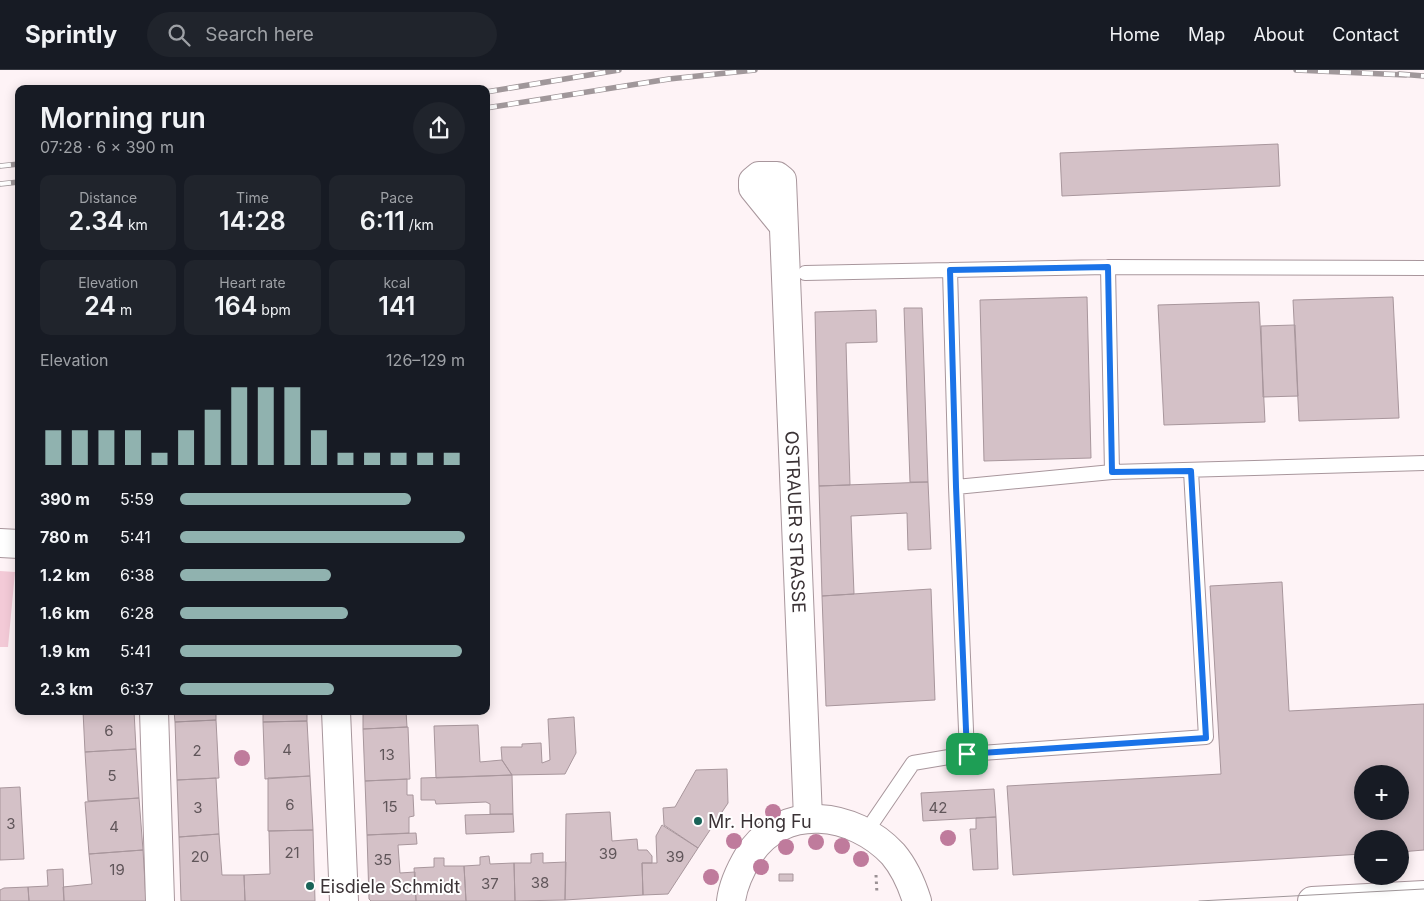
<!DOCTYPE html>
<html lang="en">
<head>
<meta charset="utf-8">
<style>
  :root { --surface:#171b24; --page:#20242c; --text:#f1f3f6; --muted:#9ea1a6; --line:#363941; --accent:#90b2af }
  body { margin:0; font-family:Inter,sans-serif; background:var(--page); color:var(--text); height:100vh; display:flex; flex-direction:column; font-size:19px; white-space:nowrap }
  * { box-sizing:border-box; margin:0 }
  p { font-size:16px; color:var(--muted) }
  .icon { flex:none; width:28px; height:28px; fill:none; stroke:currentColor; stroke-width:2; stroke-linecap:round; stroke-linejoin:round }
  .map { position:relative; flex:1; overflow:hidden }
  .details { position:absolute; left:15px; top:15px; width:475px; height:630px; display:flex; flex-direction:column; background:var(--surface); border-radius:10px; box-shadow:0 2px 12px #0003 }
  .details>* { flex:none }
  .fabs { position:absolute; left:1354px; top:695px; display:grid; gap:10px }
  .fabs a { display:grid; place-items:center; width:55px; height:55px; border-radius:50%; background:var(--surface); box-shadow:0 2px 12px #0003; font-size:25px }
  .pin { position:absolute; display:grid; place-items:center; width:42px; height:42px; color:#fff; margin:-21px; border-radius:10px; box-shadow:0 2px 8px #0006 }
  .round { display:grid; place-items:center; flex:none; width:52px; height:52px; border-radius:26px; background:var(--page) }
  .summary { display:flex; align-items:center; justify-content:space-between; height:85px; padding:0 25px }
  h1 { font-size:28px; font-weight:600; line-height:38px }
  .metrics { display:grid; grid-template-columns:repeat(3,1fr); gap:8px; height:85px; padding:5px 25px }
  .metrics div { display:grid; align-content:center; border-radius:10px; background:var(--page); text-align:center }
  .metrics b { font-size:25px; font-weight:600 }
  .metrics small { font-size:14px; font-weight:400 }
  .metrics p { font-size:14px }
  .chart { height:140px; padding:10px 25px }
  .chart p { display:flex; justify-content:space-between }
  .chart svg { width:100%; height:90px; margin-top:5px; stroke:var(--accent); stroke-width:6 }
  ul { padding:0 25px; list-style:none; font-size:16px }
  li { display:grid; grid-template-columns:80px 60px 1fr; align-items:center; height:38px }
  li i { height:12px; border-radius:6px; background:var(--accent) }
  header { display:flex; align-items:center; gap:30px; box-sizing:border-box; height:70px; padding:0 25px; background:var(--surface); border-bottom:1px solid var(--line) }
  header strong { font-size:24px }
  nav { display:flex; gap:28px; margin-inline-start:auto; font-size:18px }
  .search { width:350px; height:45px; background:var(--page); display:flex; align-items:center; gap:12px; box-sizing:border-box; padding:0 18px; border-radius:28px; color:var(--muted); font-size:19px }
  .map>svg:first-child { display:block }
</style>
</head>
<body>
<header>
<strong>Sprintly</strong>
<div class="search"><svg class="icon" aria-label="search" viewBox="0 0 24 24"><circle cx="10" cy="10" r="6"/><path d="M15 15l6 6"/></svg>Search here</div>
<nav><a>Home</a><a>Map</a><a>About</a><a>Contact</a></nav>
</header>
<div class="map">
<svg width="1424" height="831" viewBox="0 0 1424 831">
  <rect width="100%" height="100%" fill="#fef3f6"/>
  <path fill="#f3cad7" d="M0 501 15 502 8 577H0Z"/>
  <path fill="#d4c1c7" stroke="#a8969c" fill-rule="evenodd" d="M1278 74 1280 116 1062 126 1060 83Z
    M1087 227 1091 388 984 391 980 230Z
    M1393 227 1399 348 1299 351 1293 230Z
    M1259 232 1265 352 1164 355 1158 235Z
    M904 238H922L928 412H910Z
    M876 240 877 272 846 273 850 415 819 416 815 242Z
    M1295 255 1298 326 1263 327 1261 256Z
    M928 412 931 479 908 480 907 443 851 446 854 524 822 526 819 416Z
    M1282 512 1289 641 1424 634V780L1400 782V769H1362V784L1013 805 1007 716 1221 704 1210 516ZM1362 704H1400V741H1362Z
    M931 519 935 630 826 636 822 526Z
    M83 641H134L136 679 85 682Z
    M174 641H216V650L175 652Z
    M263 641H307V651L263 652Z
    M363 641H406L407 657 363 659Z
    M574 647 576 683 565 704 512 705 502 690 501 677H522V674L541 673 542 693 550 690 548 649Z
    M216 650 219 708 177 710 175 652Z
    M307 651 310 706 265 709 263 652Z
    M478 655 480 692 502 690 512 705 436 708 434 656Z
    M408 657 410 709 365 711 363 659Z
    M136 679 139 728 88 731 85 682Z
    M727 699 728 733 698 778 664 755 663 738 675 737 696 700Z
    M512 705 513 744H490V734L486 732 436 734 435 730H421V708Z
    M310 706 313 760 268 761V708Z
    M216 708 219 764 179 767 177 710Z
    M407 709V725H413L414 746 409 747V763L367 765 365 711Z
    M20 717 24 789 0 790V718Z
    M994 719 996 747 923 751 921 723Z
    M139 728 143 780 89 784 85 732Z
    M610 742 612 771 637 769 638 780H647L652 786V793H642L643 825 565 830 566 744Z
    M513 744 514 762 466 764 465 745Z
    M996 747 998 799 973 800 970 759H976V748Z
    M662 755 698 778 668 824 643 825 642 793H657L656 766Z
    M313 760 315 831H245L244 805 270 804 269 761Z
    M416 763 417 774 398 775 400 803 415 802 416 831H371L369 829 367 765Z
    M219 764 222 805H244L245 831H181L179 767Z
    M143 780 146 831H64L63 817 92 814 89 784Z
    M543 783V793L566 792 565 830 515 831 514 793H531V784Z
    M489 786 490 794 514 793 515 831H466L464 796 480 795V787Z
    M434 788H444V796H464L466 831H416L414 798 434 797Z
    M63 799 64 831H29L28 817 48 816 47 800Z
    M779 804H793V811H779Z
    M28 817 29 831H0V820L4 818Z"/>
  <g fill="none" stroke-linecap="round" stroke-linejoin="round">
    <g stroke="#a8969c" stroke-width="16">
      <path id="service" d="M1108 197 1112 402
        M805 203 950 200
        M1191 401 1206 667 967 684 956 417 950 200 1108 197 1424 198
        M956 417 1112 402 1424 393
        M866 762 913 693 967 684"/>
    </g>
    <g stroke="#a8969c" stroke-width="30">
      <g id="minor">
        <path id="s1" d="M783 155 753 118V111L759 106H777L782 110 808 748"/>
        <path d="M0 473 19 474"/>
        <path d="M154 641 160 831"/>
        <path d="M336 641 344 831"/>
        <path d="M731 831C733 814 740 800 749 785 783 732 854 742 893 784 904 797 912 815 917 831"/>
      </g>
    </g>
    <g stroke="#a8969c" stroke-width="30">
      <path id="tertiary" d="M1312 831 1424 825"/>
    </g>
    <path stroke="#9a9194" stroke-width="3" stroke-dasharray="2.5 4" stroke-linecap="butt" d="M876 805 877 824"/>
    <use href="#service" stroke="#fff" stroke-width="14"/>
    <use href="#minor" stroke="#fff" stroke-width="28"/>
    <use href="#tertiary" stroke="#fff" stroke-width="28"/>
    <path stroke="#a0979a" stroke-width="1" d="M1199 831 1424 819"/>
    <g stroke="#a0979a" stroke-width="5.5">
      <path id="rail" d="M1296 0 1406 5
        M1399 4 1424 6
        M486 22 619 0
        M486 38 669 9 755 0
        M0 96 19 94
        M0 114 19 112"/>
    </g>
    <use href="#rail" stroke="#fff" stroke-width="4" stroke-dasharray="11" stroke-linecap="butt"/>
  </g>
  <g fill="#bf7b9c">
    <circle cx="242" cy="688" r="8"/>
    <circle cx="773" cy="742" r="8"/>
    <circle cx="948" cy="768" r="8"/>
    <circle cx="734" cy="771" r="8"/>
    <circle cx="816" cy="772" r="8"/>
    <circle cx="842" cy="776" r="8"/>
    <circle cx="786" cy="777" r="8"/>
    <circle cx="861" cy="789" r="8"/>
    <circle cx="761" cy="797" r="8"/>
    <circle cx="711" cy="807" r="8"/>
  </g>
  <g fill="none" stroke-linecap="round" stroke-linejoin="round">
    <g stroke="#fff" stroke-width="10">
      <path id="route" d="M1108 197 1112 402 1191 401 1206 668 967 684 956 417 950 200Z"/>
    </g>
    <use href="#route" stroke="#1a73e8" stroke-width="6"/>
  </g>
  <g fill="#196358" stroke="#fff" stroke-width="2">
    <circle cx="698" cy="751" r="5"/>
    <circle cx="310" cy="816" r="5"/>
  </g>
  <g text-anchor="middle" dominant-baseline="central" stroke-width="4" stroke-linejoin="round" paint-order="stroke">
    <g font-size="15" fill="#60565a">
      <text x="109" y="660">6</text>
      <text x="287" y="679">4</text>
      <text x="197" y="680">2</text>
      <text x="387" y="684">13</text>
      <text x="112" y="705">5</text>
      <text x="290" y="734">6</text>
      <text x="390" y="736">15</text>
      <text x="198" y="737">3</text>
      <text x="938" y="737">42</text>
      <text x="11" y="753">3</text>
      <text x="114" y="756">4</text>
      <text x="292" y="782">21</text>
      <text x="608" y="783">39</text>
      <text x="200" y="786">20</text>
      <text x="675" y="786">39</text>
      <text x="383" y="789">35</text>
      <text x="117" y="799">19</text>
      <text x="540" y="812">38</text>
      <text x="490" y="813">37</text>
    </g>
    <g font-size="18" fill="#3a3235" stroke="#fff">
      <text stroke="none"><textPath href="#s1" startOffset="429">OSTRAUER STRASSE</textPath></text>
    </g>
    <g font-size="18" fill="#3a3235" stroke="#fff" text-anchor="start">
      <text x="708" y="751">Mr. Hong Fu</text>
      <text x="320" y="816">Eisdiele Schmidt</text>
    </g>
  </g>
</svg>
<div class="fabs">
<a>+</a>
<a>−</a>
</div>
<div class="pin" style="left:967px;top:684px;background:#1e9e55"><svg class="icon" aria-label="arrive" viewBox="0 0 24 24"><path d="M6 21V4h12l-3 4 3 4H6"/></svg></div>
<section class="details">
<div class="summary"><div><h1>Morning run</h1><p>07:28 · 6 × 390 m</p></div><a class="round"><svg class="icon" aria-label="share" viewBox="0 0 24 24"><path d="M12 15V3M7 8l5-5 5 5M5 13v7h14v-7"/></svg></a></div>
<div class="metrics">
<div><p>Distance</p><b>2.34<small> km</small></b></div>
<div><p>Time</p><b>14:28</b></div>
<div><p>Pace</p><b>6:11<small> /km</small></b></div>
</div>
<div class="metrics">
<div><p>Elevation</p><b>24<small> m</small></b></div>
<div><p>Heart rate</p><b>164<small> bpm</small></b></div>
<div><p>kcal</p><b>141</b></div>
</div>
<div class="chart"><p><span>Elevation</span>126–129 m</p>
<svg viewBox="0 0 160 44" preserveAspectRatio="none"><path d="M5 44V27M15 44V27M25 44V27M35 44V27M45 44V38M55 44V27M65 44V17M75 44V6M85 44V6M95 44V6M105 44V27M115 44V38M125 44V38M135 44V38M145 44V38M155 44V38"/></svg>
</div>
<ul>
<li><b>390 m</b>5:59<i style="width:81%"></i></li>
<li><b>780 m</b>5:41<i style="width:100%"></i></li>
<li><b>1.2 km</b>6:38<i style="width:53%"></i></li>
<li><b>1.6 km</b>6:28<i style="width:59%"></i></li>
<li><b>1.9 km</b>5:41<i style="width:99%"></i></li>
<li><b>2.3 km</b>6:37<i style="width:54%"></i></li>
</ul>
</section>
</div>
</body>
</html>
